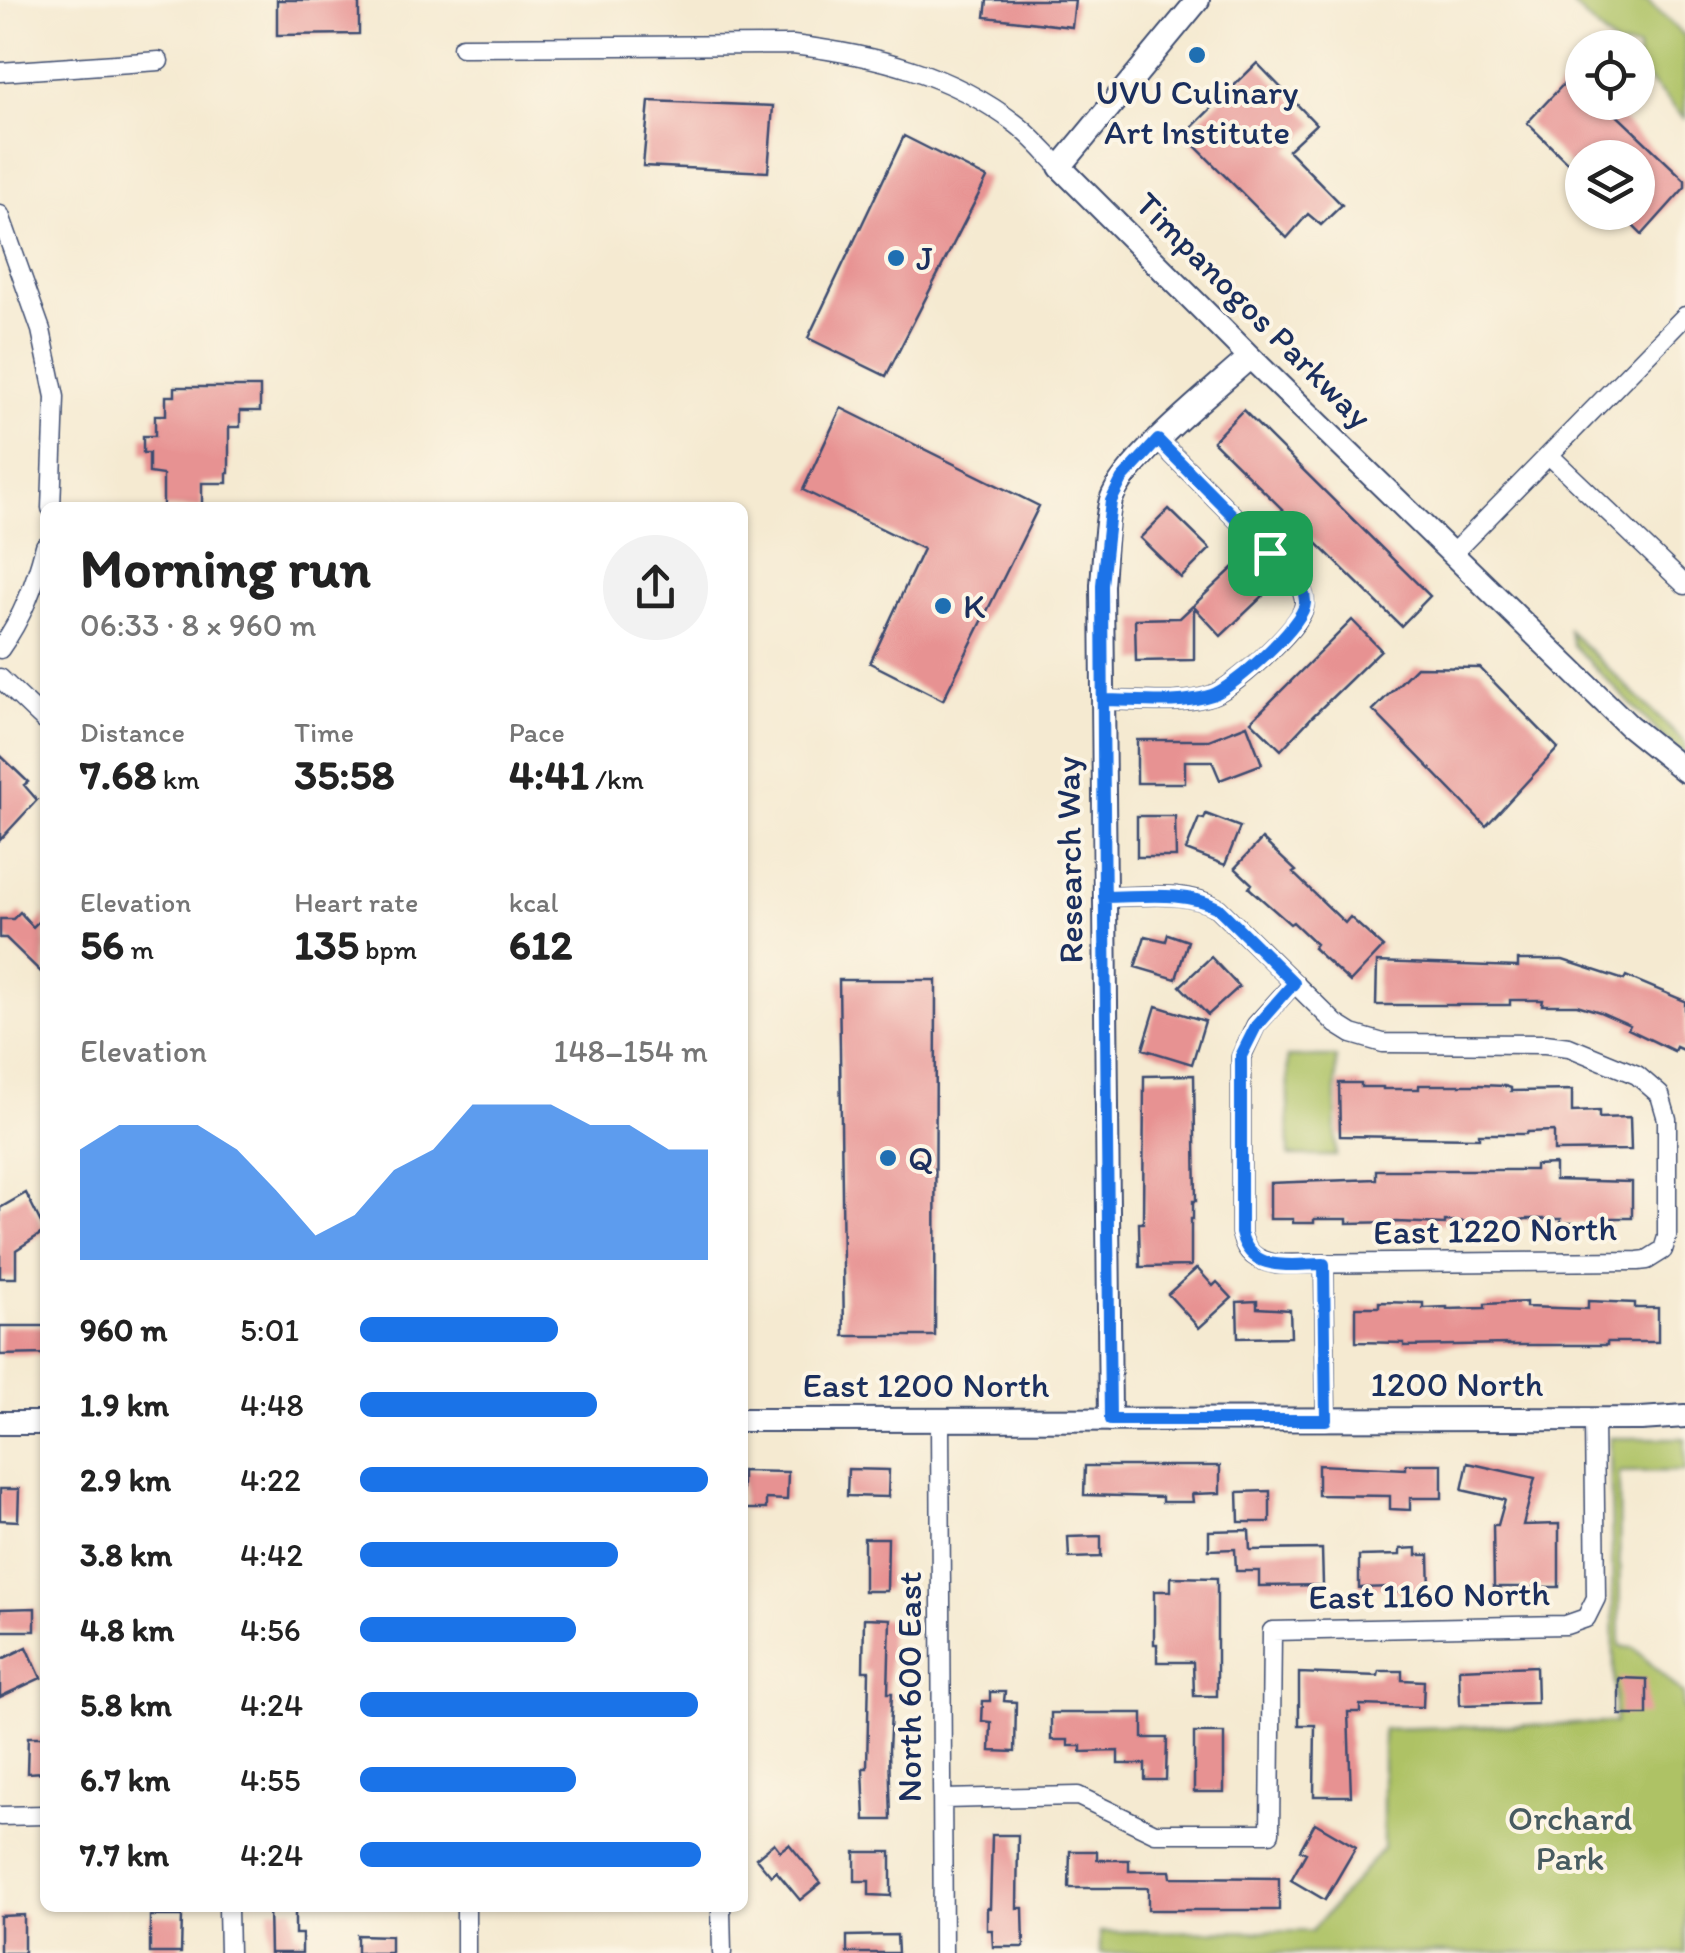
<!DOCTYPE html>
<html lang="en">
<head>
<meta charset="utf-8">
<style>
  :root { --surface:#fff; --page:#f2f2f2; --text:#222; --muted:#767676; --accent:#1a73e8 }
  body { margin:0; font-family:Itim,sans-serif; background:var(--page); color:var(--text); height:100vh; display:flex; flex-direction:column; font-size:38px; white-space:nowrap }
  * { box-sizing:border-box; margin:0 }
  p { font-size:32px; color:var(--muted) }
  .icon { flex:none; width:55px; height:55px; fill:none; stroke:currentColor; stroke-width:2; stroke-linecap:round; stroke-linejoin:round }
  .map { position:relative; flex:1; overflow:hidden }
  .sheet { position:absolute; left:40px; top:502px; width:708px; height:1410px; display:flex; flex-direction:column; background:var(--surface); border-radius:15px; box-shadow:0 2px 8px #0004 }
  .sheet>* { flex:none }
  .fabs { position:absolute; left:1565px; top:30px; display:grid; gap:20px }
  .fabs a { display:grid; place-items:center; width:90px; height:90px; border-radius:50%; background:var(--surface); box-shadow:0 2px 8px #0004; font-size:50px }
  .pin { position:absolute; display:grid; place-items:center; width:85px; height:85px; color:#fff; margin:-42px; border-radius:20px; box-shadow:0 5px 15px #0006 }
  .round { display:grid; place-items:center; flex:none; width:105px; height:105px; border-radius:52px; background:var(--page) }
  .head { display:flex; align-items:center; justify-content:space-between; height:170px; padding:0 40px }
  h1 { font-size:55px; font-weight:700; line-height:75px }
  .metrics { display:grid; grid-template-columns:repeat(3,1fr); gap:15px; height:170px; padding:10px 40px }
  .metrics div { display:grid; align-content:center }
  .metrics b { font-size:42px; font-weight:700 }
  .metrics small { font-size:28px; font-weight:400 }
  .metrics p { font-size:28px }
  .chart { height:280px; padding:20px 40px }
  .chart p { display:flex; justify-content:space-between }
  .chart svg { width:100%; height:180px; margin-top:10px; fill:var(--accent); opacity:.7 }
  ul { padding:0 40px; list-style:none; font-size:32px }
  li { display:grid; grid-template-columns:160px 120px 1fr; align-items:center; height:75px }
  li i { height:25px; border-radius:12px; background:var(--accent) }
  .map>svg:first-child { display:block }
</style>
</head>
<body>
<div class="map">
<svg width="1685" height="1953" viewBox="0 0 1685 1953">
  <rect width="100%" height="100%" fill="#fcf5e5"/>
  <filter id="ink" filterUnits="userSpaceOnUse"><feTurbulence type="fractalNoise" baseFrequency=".01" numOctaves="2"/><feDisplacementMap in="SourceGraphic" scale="20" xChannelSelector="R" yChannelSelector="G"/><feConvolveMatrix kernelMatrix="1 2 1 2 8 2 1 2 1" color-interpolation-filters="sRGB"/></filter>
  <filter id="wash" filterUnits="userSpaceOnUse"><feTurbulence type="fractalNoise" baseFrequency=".0048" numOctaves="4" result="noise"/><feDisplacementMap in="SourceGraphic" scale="40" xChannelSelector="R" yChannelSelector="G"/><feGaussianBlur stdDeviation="2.25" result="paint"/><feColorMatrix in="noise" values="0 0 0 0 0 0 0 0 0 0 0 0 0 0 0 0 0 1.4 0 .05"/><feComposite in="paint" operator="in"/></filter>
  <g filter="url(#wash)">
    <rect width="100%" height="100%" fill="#f5ead1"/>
    <path fill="#aec265" stroke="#647862" stroke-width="2.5" d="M1567 0H1647L1685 36V119L1638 69V48L1616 47Z
      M1569 631 1685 743V755L1662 736 1573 645Z
      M1287 1057H1336V1156H1289Z
      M1610 1438H1685V1471L1619 1472 1620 1647 1634 1648 1683 1694V1709L1685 1710V1953H1100V1932L1312 1931 1383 1848V1729L1615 1723Z"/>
    <g id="blocks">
      <path fill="#e79292" d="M277 0H359V34L277 35Z
        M987 0H1075L1072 27 985 17Z
        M1257 63 1316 124 1288 150 1342 205 1321 225 1308 214 1287 238 1184 135Z
        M1573 74 1582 83V102H1603L1685 180V187L1642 235 1619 212H1638V158H1582V177L1527 123Z
        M649 101 773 106 768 172 643 166Z
        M904 136 987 178 886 376 808 338Z
        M175 387H260V411H240V427H229V473H227V483H202V508H163V475L149 473V453H143V436H155V415H166V396H175Z
        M841 408 1039 506 943 700 870 663 923 549 803 490Z
        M1243 410 1430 596 1401 626 1213 441Z
        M1169 509 1210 549 1181 578 1140 538Z
        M1235 566 1263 596 1221 636 1194 607V660L1136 661 1135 619 1180 618Z
        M1352 620 1381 650 1313 716 1281 750 1251 721Z
        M1416 667 1480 668 1558 748 1486 826 1373 710Z
        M1247 725 1262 764 1220 780 1212 761H1185V783H1137V740H1209Z
        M0 755 28 782 24 785 37 800 0 840Z
        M1206 814 1240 827 1225 865 1186 850 1199 818 1204 819Z
        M1137 816H1175L1176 857H1137Z
        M1262 839 1296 871 1293 873 1345 923 1350 917 1383 947 1350 982 1313 948 1316 944 1293 922 1290 924 1249 888 1252 884 1235 868Z
        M20 912 33 927 45 915V976L6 938H0V919H13Z
        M1168 934 1188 941 1176 979 1135 967 1145 936 1166 941Z
        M1211 957 1239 987 1208 1015 1180 986Z
        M1518 960H1563L1624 980 1626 976 1685 1001V1051L1676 1047 1674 1051 1628 1029 1630 1025 1600 1012 1577 1005H1542L1543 1000H1510V1005H1376L1377 962 1518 967Z
        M839 980H936L935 1336H844Z
        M1156 1006 1205 1021 1192 1064 1143 1049Z
        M1194 1075 1196 1201H1193V1219H1191V1266L1140 1267 1139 1223H1143L1144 1076Z
        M1339 1083H1361V1087H1383V1089H1419V1085H1479L1505 1086 1511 1088V1091L1572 1090V1112L1599 1111V1118L1630 1117 1631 1150 1554 1151V1131L1527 1132 1526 1134H1479V1138L1340 1136Z
        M1555 1164V1180L1632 1182V1218H1610V1223H1561V1219H1526L1505 1223 1445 1221V1224L1397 1222 1347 1223V1219H1314V1223H1293V1219H1270V1183L1376 1179V1170H1535V1165Z
        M26 1193 45 1231 16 1250V1278H0V1208Z
        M1197 1268 1213 1286 1217 1282 1232 1298 1199 1328 1168 1294Z
        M1257 1301V1308L1290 1310 1291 1337 1238 1338 1237 1302Z
        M1588 1301 1635 1303V1308H1658V1342H1607V1345H1508V1344L1404 1346V1343L1356 1342V1307H1379V1302L1423 1303V1308L1447 1307V1309L1485 1308V1304L1526 1302V1307L1588 1309Z
        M0 1326H45V1354L0 1355Z
        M1468 1463 1535 1478 1523 1525 1559 1524V1587H1494L1493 1525H1498L1505 1500 1462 1490Z
        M1406 1464H1442V1498H1410V1510L1390 1509V1496L1318 1495V1465L1406 1469Z
        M1085 1466H1220V1493L1192 1494 1193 1502H1162V1497L1084 1495Z
        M848 1469 889 1470 888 1497 847 1496Z
        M742 1471 788 1472 787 1500 766 1499V1509H742Z
        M0 1489H19L18 1521 0 1520Z
        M1270 1491V1522H1239L1238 1492Z
        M1249 1530 1250 1550 1322 1549 1323 1585 1259 1586V1571H1236L1235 1549 1209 1550V1531Z
        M1101 1536V1557L1069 1558 1068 1537Z
        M864 1538H888L887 1591H864Z
        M1417 1548V1555H1429L1430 1591 1394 1592V1587L1359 1588V1556L1400 1555V1549Z
        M1171 1577 1217 1578V1696H1194L1193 1662H1157V1644H1154V1591H1171Z
        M35 1608V1631H0V1609Z
        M864 1618 890 1619 888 1693H892L889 1750 891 1820H865L863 1768H867L869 1671H863Z
        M27 1647 41 1678 0 1697V1660Z
        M1536 1666 1537 1703 1460 1705 1459 1669Z
        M1379 1671H1402V1680L1424 1681 1423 1707 1360 1705V1712H1348L1351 1796H1314L1315 1725H1299V1673L1378 1676Z
        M1619 1678 1647 1679V1715H1619Z
        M990 1692H1005L1004 1701 1016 1702 1015 1752 990 1751 991 1722 982 1721 983 1701H990Z
        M1051 1713H1143V1738H1167L1166 1780H1145V1764H1118V1751L1081 1752V1746H1068V1740H1051Z
        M1194 1733H1224V1792H1194Z
        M28 1737H45V1772L27 1773Z
        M1315 1823 1356 1847 1325 1900 1291 1880 1306 1853 1300 1850Z
        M992 1835H1018L1017 1908H1023L1024 1947H993L992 1930H987V1908H990Z
        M774 1843 780 1851 789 1844 821 1883 800 1900 776 1871 771 1876 756 1858Z
        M1070 1851H1097V1860H1129V1871H1170L1171 1877 1279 1878V1910H1148V1888H1069Z
        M855 1852H891V1896L869 1895V1881H855Z
        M269 1908H295V1934H302V1953H270Z
        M24 1915V1953H0V1916Z
        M150 1916H182L181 1953H150Z
        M357 1935 391 1936V1953H357Z
        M897 1935 898 1953H847V1936Z"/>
    </g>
  </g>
  <g filter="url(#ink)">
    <use href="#blocks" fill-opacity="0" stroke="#3c4b6f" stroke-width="2.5"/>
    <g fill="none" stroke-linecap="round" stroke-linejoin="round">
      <g stroke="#3c4b6f" stroke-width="21">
        <path id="street" d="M462 47 793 45C874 55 950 73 1016 124 1032 136 1046 153 1060 167
          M0 72 159 61
          M0 215 41 330 55 397 51 508
          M1549 455 1685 585
          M1452 554 1685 316
          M0 649C23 617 35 584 45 546
          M0 678 45 721
          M1103 700C1136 700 1182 706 1212 695 1233 688 1296 631 1303 610 1307 600 1302 590 1298 581L1158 440
          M1104 897C1141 897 1185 889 1218 908L1336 1024 1352 1034 1383 1043 1545 1044 1569 1047 1637 1075 1660 1095 1667 1119V1237L1663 1250 1647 1260 1638 1261 1276 1264C1256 1260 1246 1254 1241 1233V1057L1256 1025 1294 983
          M1324 1264 1326 1420
          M940 1421 943 1953
          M943 1799 1078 1796 1155 1833H1270L1272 1631 1566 1625 1586 1618 1596 1598 1594 1419
          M0 1816 45 1815
          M228 1908 229 1953
          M721 1910 722 1953
          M466 1911V1953"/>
      </g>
      <g stroke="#3c4b6f" stroke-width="26">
        <path id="secondary" d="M1198 0 1060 167 1250 357 1628 725 1685 771
          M742 1420 1641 1419 1685 1416
          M1110 1420 1102 585C1104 562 1105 521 1111 500 1124 461 1216 388 1250 357
          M0 1423H45"/>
      </g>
      <use href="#street" stroke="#fff" stroke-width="18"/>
      <use href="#secondary" stroke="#fff" stroke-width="22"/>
    </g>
  </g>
  <g fill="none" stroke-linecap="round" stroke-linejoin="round" filter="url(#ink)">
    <g stroke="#fff" stroke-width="20">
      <path id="route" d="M1270 553C1284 567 1306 583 1305 603 1304 624 1233 688 1212 695 1179 706 1137 700 1103 700 1104 940 1108 1180 1110 1420H1326L1324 1264C1291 1264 1251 1274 1241 1233V1056L1256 1026 1294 983 1218 908C1185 890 1141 897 1104 897L1102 585 1111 501 1122 479 1158 440 1270 553"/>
    </g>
    <use href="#route" stroke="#1a73e8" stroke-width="12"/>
  </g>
  <g fill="#1f6fb2" stroke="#fcf5e5" stroke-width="4">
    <circle cx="1197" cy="55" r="10"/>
    <circle cx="896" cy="258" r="10"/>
    <circle cx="943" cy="606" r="10"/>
    <circle cx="888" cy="1158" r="10"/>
  </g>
  <g text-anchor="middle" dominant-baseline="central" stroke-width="8" stroke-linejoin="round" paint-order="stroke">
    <g font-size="35" fill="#1b2f5e" stroke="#fcf5e5" text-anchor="start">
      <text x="1197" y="92" text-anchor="middle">UVU Culinary<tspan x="1197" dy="40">Art Institute</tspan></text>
      <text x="916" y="258">J</text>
      <text x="963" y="606">K</text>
      <text x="908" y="1158">Q</text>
    </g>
    <g font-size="35" fill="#1b2f5e" stroke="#fcf5e5">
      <text transform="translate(1254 310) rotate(45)">Timpanogos Parkway</text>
      <text transform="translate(1069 860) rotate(-91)">Research Way</text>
      <text transform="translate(1495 1230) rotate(-1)">East 1220 North</text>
      <text x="1457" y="1384">1200 North</text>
      <text x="926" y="1385">East 1200 North</text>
      <text transform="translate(1429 1595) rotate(-1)">East 1160 North</text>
      <text transform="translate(909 1687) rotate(-90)">North 600 East</text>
    </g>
    <g font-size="35" fill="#475b60" stroke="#fcf5e5">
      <text x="1570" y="1818">Orchard<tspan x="1570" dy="40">Park</tspan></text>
    </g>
  </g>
</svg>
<div class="fabs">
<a><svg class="icon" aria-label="locate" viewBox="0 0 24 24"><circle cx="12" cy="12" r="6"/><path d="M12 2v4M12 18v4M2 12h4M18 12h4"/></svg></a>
<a><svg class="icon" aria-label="layers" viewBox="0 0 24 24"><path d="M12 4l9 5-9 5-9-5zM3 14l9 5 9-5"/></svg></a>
</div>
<div class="pin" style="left:1270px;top:553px;background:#1e9e55"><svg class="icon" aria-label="arrive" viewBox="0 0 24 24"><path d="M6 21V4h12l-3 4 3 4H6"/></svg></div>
<section class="sheet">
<div class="head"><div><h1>Morning run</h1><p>06:33 · 8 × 960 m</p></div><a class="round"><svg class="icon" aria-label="share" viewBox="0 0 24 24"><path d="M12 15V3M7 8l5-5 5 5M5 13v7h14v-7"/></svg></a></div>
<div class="metrics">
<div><p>Distance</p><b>7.68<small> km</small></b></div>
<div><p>Time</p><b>35:58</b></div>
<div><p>Pace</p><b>4:41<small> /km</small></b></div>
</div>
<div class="metrics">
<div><p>Elevation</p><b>56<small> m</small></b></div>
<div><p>Heart rate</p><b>135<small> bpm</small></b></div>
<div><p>kcal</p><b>612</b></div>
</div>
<div class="chart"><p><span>Elevation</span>148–154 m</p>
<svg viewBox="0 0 160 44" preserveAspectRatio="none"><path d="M0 44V17L10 11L20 11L30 11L40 17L50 27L60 38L70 33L80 22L90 17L100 6L110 6L120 6L130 11L140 11L150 17L160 17V44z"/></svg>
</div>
<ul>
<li><b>960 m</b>5:01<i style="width:57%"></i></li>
<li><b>1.9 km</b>4:48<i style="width:68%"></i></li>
<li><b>2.9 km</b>4:22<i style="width:100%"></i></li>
<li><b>3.8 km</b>4:42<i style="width:74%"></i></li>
<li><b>4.8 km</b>4:56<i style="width:62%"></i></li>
<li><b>5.8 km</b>4:24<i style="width:97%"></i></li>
<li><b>6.7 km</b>4:55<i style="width:62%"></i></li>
<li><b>7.7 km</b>4:24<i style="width:98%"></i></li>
</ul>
</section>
</div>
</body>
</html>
